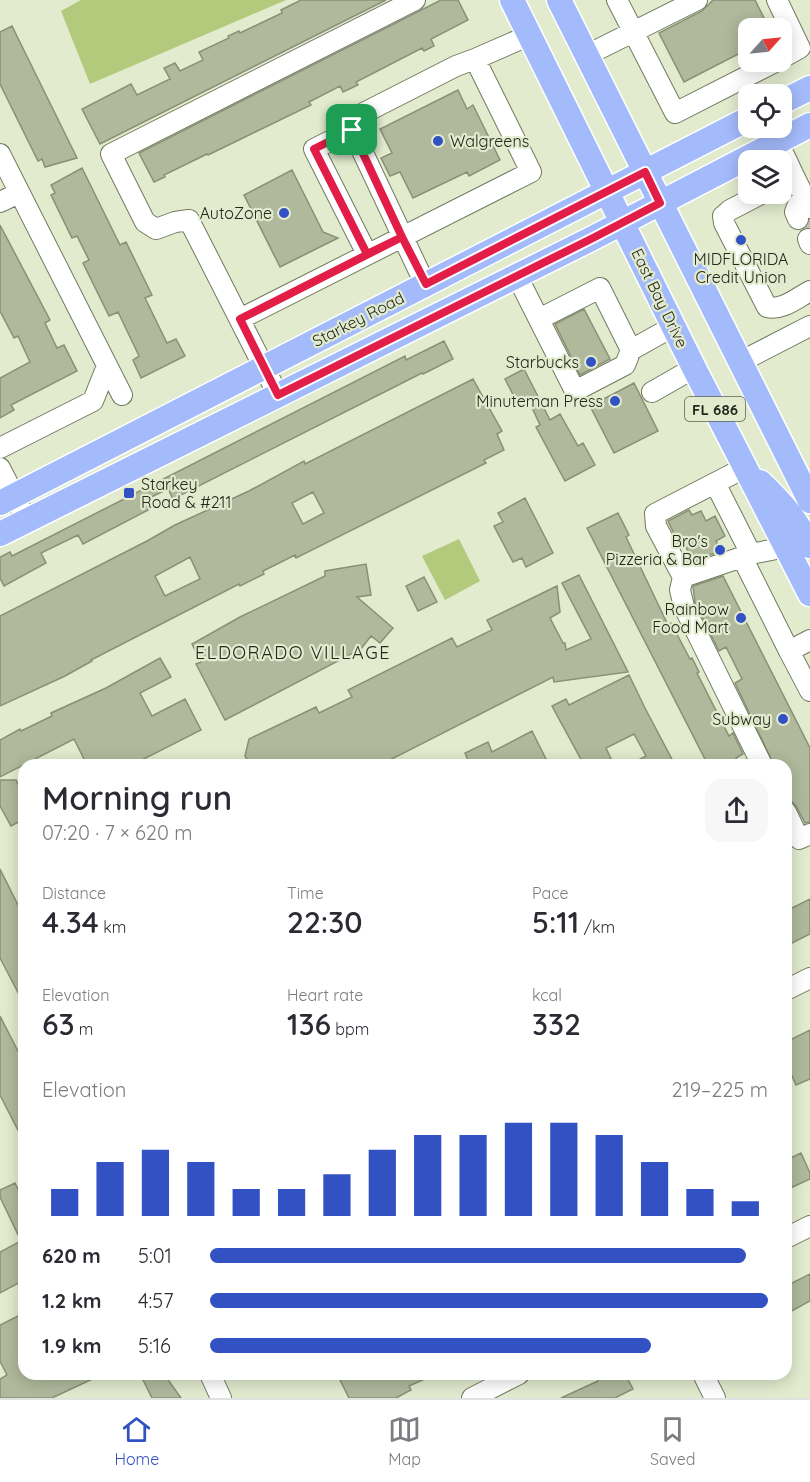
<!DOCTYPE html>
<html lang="en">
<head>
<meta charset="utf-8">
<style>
  :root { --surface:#fff; --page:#f7f7f7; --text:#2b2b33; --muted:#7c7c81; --line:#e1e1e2; --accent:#3252c3 }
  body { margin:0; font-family:Quicksand,sans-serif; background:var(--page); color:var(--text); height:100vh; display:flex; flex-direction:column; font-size:22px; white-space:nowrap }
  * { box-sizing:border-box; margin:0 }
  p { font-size:20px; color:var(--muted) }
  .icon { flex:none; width:33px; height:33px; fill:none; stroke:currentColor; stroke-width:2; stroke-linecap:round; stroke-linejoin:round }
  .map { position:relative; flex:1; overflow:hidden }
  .details { position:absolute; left:18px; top:759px; width:774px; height:621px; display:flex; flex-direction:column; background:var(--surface); border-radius:18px; box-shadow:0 3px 15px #0003 }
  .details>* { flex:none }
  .needle { width:39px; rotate:63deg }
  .buttons { position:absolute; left:738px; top:18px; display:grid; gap:12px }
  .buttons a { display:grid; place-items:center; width:54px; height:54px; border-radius:12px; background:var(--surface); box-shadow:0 3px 15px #0003; font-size:30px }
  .pin { position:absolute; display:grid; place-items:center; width:51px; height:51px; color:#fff; margin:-26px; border-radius:12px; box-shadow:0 3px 9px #0006 }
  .round { display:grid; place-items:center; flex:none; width:63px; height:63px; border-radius:18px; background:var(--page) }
  .headline { display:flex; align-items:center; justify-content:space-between; height:102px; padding:0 24px }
  h1 { font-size:33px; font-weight:600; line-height:45px }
  .metrics { display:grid; grid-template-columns:repeat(3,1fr); gap:9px; height:102px; padding:6px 24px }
  .metrics div { display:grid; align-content:center }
  .metrics b { font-size:30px; font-weight:600 }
  .metrics small { font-size:16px; font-weight:400 }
  .metrics p { font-size:16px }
  .chart { height:168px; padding:12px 24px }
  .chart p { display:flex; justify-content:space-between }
  .chart svg { width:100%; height:108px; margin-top:6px; stroke:var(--accent); stroke-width:6 }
  ul { padding:0 24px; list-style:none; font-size:20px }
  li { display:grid; grid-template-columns:96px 72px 1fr; align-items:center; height:45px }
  li i { height:15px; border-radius:8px; background:var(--accent) }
  .tab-bar { display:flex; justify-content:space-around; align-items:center; height:84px; border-top:2px solid var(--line); background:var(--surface); font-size:16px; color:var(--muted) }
  .tab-bar a { display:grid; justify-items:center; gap:3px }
  .tab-bar .selected { color:var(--accent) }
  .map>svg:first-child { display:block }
</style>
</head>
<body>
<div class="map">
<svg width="810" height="1398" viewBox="0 0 810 1398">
  <rect width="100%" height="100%" fill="#e2ebce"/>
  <path fill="#b3c97b" d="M81 0H286L90 84 61 11Z
    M459 539 480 581 445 600 422 556Z"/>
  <path fill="#b0b99c" stroke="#889075" stroke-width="1.5" fill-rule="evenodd" d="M301 0H386L100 144 82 109 131 84 137 95 170 79 164 68 175 63 180 71 203 60 199 52 229 38 228 36 239 31 240 33 282 13 281 10Z
    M441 0H458L468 20 431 39 434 46 424 51 422 48 356 82 358 85 343 92 340 86 309 102 311 105 208 155 207 154 164 175 165 177 154 182 139 153Z
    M713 0H755L769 28H748V49L684 82 659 33 702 11Z
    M12 26 77 158 45 167 42 159 38 161 0 84V32Z
    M458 90 467 109 473 105 500 160 469 176 467 172 413 198 400 172 390 176 381 158 392 153 380 129Z
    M82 168 120 245 126 242 152 295 145 298 167 343 176 339 185 356 141 378 133 360 139 356 118 312 109 316 83 263 89 260 77 236 72 238 51 195 55 193 51 185Z
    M292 170 323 232 338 238 280 267 244 195Z
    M0 225 50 320 45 323 57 348 64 345 77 371 11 405 14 410 0 418V378L30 362 18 336 14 338 0 311Z
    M584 309 610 359 580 375 555 324Z
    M444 341 453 359 423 374 422 373 173 499 168 489 147 499 152 508 83 544 78 535 41 553 46 563 4 586 0 578V557L10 552 12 556 405 356 406 360Z
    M524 369 550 420 560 414 578 446 583 443 595 465 565 481 536 427 540 425 528 399 518 404 505 379Z
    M473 379 502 431 497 434 504 450 484 460 486 463 296 558 295 555 263 571 264 574 240 586 239 584 91 660 92 661 65 676 0 706V616L147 541 175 525 249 491 304 461 305 464ZM313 492 324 513 303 524 292 503ZM190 557 200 579 165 596 155 576Z
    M634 383 658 431 614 453 590 406Z
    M525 498 553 553 526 567 522 558 513 562 494 526 503 522 498 513Z
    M689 510 692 515 701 511 706 521 715 516 725 536 716 541 721 551 693 561 679 534 675 536 668 521Z
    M618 513 629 535 626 537 668 625 671 623 690 659 692 658 699 672 697 673 729 736 733 733 743 754 736 758 740 765H708L587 528Z
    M366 564 371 595 357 597 393 628 380 643 371 636 361 649 225 720 196 664 201 662 192 644 240 617 325 576V571Z
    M579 575 628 672 554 682 553 677 380 765H250L245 756 249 739 316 707 319 713 352 697 348 690 452 638 457 647 492 630 487 620 557 586 560 612 550 618 563 643H565L566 650 591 639 562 583Z
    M723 576 810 748V822L805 823 796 806 792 802 787 800 786 765H774L735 683 742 679 726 647 719 651 695 603 693 586Z
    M424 577 437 602 418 611 406 586Z
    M160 658 171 677 140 693 152 716 185 699 201 730 132 765H87L74 739 0 777V740L20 729 21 731 52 716 51 713 106 688Z
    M629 675 645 708 675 765H629L646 756 634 734 606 748 614 765H584L552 706 566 699 569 705Z
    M532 731 549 765H470L465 753 488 742 492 752Z
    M0 780H16L24 796V819L11 826 0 806Z
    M0 869 24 917V1004L0 958Z
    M810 899V934L786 946V911Z
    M0 1016 24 1063V1142L0 1095Z
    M810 1030V1079L796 1085 792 1076 786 1078V1042Z
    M801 1153 810 1173V1179L786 1190V1160Z
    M15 1183 24 1202V1280L0 1293V1252L21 1241 0 1197V1190Z
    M810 1274V1301L786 1314V1286Z
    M24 1313V1374H103L52 1398H0V1379L7 1375 0 1361V1325Z
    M140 1374H164L181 1398H152Z
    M337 1374H436L409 1386 411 1390 396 1398H349Z
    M595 1374H625L633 1389 615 1398H561L598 1381Z"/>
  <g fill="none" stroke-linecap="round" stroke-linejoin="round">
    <path stroke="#bcc4aa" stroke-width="20" stroke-dasharray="20 10" stroke-linecap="butt" d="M803 215 810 229"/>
    <g stroke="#717a5f" stroke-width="22">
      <path id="minor" d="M617 0 675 113 775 62
        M777 0 800 48 782 58
        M587 55 697 0
        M352 130 314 149 367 254
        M778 142 794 176 782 183
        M0 154 122 395
        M794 176 810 208
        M761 194 730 210 723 216 724 223 767 307C782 311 797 298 810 291
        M0 202 19 193
        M798 219 795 212 798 204
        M808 239 810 244
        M517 276 575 391 625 365 631 350 674 326
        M425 284 348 121 456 66 475 59
        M240 319 531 172 475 59 530 35
        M539 319 600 288 631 350
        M740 362 810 326
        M652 392 694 368
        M278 395 189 220 175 222 156 229 145 222 111 154 415 0
        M0 448 93 401 107 366
        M0 468 27 521
        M715 483 751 554 683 577 656 526 655 514 746 467
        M751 554 786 547
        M742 557 789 651
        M683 577 680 590 684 607 762 765
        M810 640 789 651 810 691
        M786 812 799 839 810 834
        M786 990 810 978
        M786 1238 810 1226
        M210 1374 221 1398
        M703 1374 715 1398
        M472 1398 519 1374"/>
    </g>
    <g stroke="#fff" stroke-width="27">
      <path id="major" d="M512 0 694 368 810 594
        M559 0 810 501
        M782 102 810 88
        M760 482C783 504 795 518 810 546
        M0 503 748 119
        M0 534 593 238 810 125"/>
    </g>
    <use href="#minor" stroke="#fff" stroke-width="20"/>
    <use href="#major" stroke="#a4bbfb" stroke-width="24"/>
  </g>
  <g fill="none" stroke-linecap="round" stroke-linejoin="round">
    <g stroke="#fff" stroke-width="12">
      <path id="route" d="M352 130 402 237 240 319 278 395 593 238 660 203 645 172 426 284 402 237 367 254 314 149 352 130"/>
    </g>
    <use href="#route" stroke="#e11d48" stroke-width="8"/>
  </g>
  <g fill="#3252c3" stroke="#e2ebce" stroke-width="2">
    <circle cx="438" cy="141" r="6"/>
    <circle cx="284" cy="213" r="6"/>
    <circle cx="741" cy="240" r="6"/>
    <circle cx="591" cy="362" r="6"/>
    <circle cx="615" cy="401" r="6"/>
    <rect x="123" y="487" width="12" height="12" rx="3"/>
    <circle cx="720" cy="550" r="6"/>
    <circle cx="741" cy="618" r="6"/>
    <circle cx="783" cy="719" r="6"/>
  </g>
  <g text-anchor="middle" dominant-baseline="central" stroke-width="4.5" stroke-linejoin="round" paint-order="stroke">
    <rect fill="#e2ebce" stroke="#5c6251" stroke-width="1.5" x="685" y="397" width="60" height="24" rx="4.5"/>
    <g font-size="15" font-weight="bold" fill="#23271c">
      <text x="715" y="409">FL 686</text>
    </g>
    <g font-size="16" fill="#23271c" stroke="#e2ebce" text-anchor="end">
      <text x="450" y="141" text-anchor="start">Walgreens</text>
      <text x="272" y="213">AutoZone</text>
      <text x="741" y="259" text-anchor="middle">MIDFLORIDA<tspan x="741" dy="18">Credit Union</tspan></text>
      <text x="579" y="362">Starbucks</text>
      <text x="603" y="401">Minuteman Press</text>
      <text x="141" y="484" text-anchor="start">Starkey<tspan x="141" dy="18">Road &amp; #211</tspan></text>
      <text x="708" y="541">Bro's<tspan x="708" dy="18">Pizzeria &amp; Bar</tspan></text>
      <text x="729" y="609">Rainbow<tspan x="729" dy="18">Food Mart</tspan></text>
      <text x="771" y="719">Subway</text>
    </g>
    <g font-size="16" fill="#23271c" stroke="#e2ebce">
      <text transform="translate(660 298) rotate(64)">East Bay Drive</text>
      <text transform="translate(358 319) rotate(-27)">Starkey Road</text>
    </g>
    <g font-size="18" letter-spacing="1.5" fill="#23271c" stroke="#e2ebce">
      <text x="293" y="652">ELDORADO VILLAGE</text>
    </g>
  </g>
</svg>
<div class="buttons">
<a><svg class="needle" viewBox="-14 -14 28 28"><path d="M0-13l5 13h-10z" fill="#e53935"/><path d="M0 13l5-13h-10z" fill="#7c7c81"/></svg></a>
<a><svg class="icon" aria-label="locate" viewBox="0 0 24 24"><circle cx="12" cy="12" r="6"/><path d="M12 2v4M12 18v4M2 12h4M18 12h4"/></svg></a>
<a><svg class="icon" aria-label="layers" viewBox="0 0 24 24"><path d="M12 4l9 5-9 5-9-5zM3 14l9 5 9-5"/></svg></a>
</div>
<div class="pin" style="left:352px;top:130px;background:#1e9e55"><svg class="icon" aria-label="arrive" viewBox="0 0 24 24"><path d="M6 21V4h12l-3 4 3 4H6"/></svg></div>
<section class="details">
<div class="headline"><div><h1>Morning run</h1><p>07:20 · 7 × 620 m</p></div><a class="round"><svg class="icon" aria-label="share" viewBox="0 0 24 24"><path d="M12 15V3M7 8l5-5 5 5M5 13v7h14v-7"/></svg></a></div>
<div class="metrics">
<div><p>Distance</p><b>4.34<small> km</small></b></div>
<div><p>Time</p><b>22:30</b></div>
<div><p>Pace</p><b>5:11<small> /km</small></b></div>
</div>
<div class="metrics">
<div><p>Elevation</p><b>63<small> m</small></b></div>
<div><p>Heart rate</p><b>136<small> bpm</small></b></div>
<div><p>kcal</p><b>332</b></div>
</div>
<div class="chart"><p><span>Elevation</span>219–225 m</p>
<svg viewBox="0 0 160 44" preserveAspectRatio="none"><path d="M5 44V33M15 44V22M25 44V17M35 44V22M45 44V33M55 44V33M65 44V27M75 44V17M85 44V11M95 44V11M105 44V6M115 44V6M125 44V11M135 44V22M145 44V33M155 44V38"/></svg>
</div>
<ul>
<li><b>620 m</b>5:01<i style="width:96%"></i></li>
<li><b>1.2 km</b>4:57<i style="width:100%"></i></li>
<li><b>1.9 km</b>5:16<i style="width:79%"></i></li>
</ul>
</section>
</div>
<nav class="tab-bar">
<a class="selected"><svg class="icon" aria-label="home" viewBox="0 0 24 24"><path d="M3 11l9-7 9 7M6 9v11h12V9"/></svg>Home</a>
<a><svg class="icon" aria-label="map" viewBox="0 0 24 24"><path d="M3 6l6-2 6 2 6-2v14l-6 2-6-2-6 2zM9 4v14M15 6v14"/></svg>Map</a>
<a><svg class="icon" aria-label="saved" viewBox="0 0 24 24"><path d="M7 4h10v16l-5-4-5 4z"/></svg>Saved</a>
</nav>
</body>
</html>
